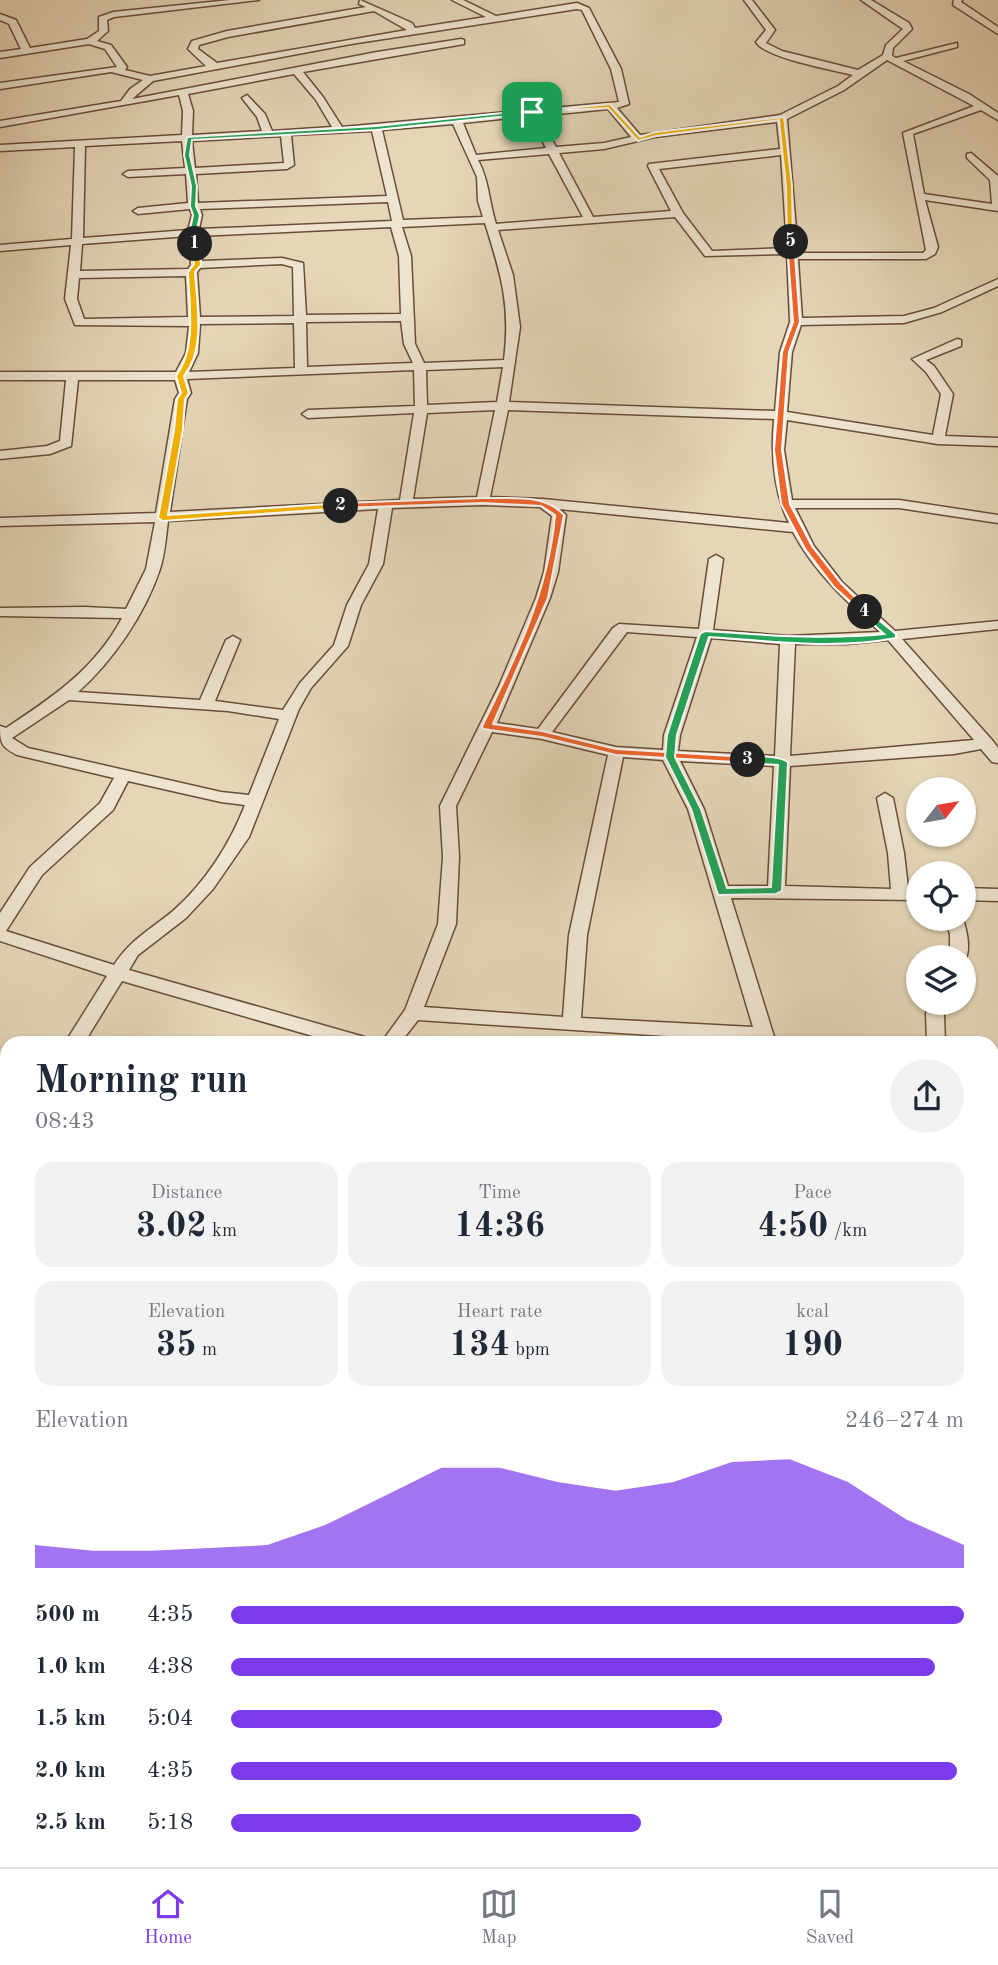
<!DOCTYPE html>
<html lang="en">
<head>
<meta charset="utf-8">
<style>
  :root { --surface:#fff; --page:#f2f2f3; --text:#1f2937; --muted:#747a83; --line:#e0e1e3; --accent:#7c3aed }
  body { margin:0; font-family:"Old Standard TT",serif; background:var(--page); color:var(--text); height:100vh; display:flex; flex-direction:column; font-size:26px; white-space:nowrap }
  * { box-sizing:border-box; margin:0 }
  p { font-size:23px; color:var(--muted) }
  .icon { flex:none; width:38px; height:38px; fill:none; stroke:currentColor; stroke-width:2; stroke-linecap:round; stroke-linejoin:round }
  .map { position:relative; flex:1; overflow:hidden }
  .details { position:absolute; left:0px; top:1036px; width:999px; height:831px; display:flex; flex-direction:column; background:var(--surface); border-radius:21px 21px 0 0; box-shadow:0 2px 5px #0004 }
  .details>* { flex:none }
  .needle { width:46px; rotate:59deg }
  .fabs { position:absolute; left:906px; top:777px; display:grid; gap:14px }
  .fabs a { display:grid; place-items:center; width:70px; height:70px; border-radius:50%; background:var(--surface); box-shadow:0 2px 5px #0004; font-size:35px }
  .pin { position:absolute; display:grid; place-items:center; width:60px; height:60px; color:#fff; margin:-30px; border-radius:14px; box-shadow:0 4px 10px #0006 }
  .km { position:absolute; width:35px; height:35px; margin:-18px; border-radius:50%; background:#222; color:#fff; font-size:19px; line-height:35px; text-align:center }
  .round { display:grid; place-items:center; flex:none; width:74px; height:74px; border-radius:37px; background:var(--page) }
  .head { display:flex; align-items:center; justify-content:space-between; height:119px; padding:0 35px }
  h1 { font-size:38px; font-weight:700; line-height:52px }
  .stats { display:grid; grid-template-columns:repeat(3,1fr); gap:10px; height:119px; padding:7px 35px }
  .stats div { display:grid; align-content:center; border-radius:18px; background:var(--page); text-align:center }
  .stats b { font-size:35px; font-weight:700 }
  .stats small { font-size:19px; font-weight:400 }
  .stats p { font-size:19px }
  .chart { height:196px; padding:14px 35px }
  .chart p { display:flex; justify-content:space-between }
  .chart svg { width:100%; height:126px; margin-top:7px; fill:var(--accent); opacity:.7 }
  ul { padding:0 35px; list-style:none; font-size:23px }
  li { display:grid; grid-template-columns:112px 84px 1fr; align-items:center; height:52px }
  li i { height:18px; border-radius:9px; background:var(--accent) }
  .tabs { display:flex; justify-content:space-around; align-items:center; height:98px; border-top:2px solid var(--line); background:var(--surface); font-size:19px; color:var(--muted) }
  .tabs a { display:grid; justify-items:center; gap:4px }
  .tabs .current { color:var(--accent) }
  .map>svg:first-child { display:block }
</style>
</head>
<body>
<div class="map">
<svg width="998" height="1867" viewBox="0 0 998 1867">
  <rect width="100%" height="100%" fill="#e5d6b7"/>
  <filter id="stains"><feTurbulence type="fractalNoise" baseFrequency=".00286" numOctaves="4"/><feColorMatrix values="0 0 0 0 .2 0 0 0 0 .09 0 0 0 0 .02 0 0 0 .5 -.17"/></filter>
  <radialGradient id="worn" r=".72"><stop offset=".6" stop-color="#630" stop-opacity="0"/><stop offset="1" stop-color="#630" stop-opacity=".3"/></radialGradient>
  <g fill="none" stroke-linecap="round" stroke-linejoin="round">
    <g stroke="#694c38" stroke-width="3">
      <path id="minor" d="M230 0H259L114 17 107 20 108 31 97 41 111 45 127 67 125 70 150 76 206 66 188 49 192 41 227 31 366 7 359 4 360 0 412 23 415 28 486 17 452 0H463L496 16 577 3 589 8 621 69 629 104 617 108 640 135 780 115 838 86 853 75C833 70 765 58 756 42L766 30 744 0H752L775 30 766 43 782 51 858 70 883 55 886 45 903 29 861 0H871L909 23 912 29 893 48 892 56 896 58 957 43V47L903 61 969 94 998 113V120L981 110 913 134 924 194 992 204 990 180 967 158V154L971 153 998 176V211L925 200 938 247 935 254 926 259H798L802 318 904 316 934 308 998 279V286L942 312 904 323 801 325 792 352 787 412 933 435 941 394 926 372 912 359 957 339 961 340V346L926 360 934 366 953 394 945 436 998 438V446L938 444 787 420 784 450 792 500H899L998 515V523L899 508H795L814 546 842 582 895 631 998 621V629L902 639 992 740 998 748V763L992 762 981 749 954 754 790 766 785 886 891 889 888 853 877 798 885 793 893 798 904 853 908 888H919V900L731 898 776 1043 418 1020 400 1043H381L405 1010 438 924 443 857 440 806 499 686 536 598 544 572 552 516 540 507 483 505 392 508 383 564 361 605 348 646 311 688 299 709 249 837 213 889 186 918 138 955 129 970 361 1036 368 1038 370 1043H337L122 981 84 1043H65L107 976 0 941V913L30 867 100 803 114 778 17 755C2 747 0 744 0 726L6 728C53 697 95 669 122 618L0 616V608L85 607 126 609 146 569 155 522 0 526V518L156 513 175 399 179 393 175 380H78L71 446 50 454 0 459V451L47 446 60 441 66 380H0V372H176L186 353 189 326 75 325 65 299 71 245 0 251V245L72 239 75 147 0 151V145L182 135 183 111 179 95 0 127V121L121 101 130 89 143 80 111 72 0 89V83L117 67 105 49 89 44 0 58V52L21 49 9 24 0 20V14L16 20 30 48 87 39 99 31V17L113 12ZM577 9 582 10 611 69 619 102 342 127 323 97 303 72 464 44V40L461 39 377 52 132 99 153 81 351 44ZM374 11 407 30 217 63 198 49 199 45 228 37ZM887 60 974 106 903 133 926 250 923 253H798L787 119 844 90ZM294 74 316 100 332 127 272 131 265 114 247 95 242 98 257 117 262 131 192 135 193 111 188 94ZM608 109 631 137 604 143 556 147 539 116ZM530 116 546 148 476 155 463 123ZM777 122 780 149 649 164 648 166 671 211 593 217 559 153 604 149 655 137ZM453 124 477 177 478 201 483 217 403 220 382 130ZM372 131 387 196 198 203 196 174 287 169 294 165 291 135ZM281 136 284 163 195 168 192 141ZM182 141 185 168 128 171 123 174 128 177 186 174 188 203 138 208 133 211 138 214 190 209 192 215 188 230 83 238 85 146ZM549 154 583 217 496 224C489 202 489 180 478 160ZM781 155 787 248 712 251 683 213 659 169ZM388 202 392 221 199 229 202 215 200 209ZM675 217 705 256 787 254 790 322 780 352 775 411 509 402 520 327 513 275 498 230ZM485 223C501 274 511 306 504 360L424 363 415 344 411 256 402 227ZM391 227 399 256 401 314 306 315 303 263 282 258 202 261 199 236ZM188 236 191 265 188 269 80 271 82 244ZM282 264 293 267 294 316 200 317 197 272 200 268ZM186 276 188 317 84 319 77 299 79 278ZM401 321 404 344 413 363 307 367 306 322ZM294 323 295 368 189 372 198 353 200 324ZM503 367 497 402 427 405 426 370ZM414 370 415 406 308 410 302 414 308 418 414 413 400 500 170 512 187 399 191 393 187 379ZM495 410 477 497 413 499 427 413ZM508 410 774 419C771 454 773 491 789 523L543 499 490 497ZM378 509 369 564 347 605 334 645 300 683 283 710 215 701 240 640 233 636 226 640 200 700 78 692C113 661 145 614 160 569 165 554 166 536 168 521ZM559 509 793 532C814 572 847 602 880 632L788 636 713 630 723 559 716 555 709 559 699 629 619 624 613 628 538 729 497 723 550 598 558 572 566 515ZM627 632 697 637 664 735 663 750 616 747 552 732ZM711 638 780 644 775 756 678 751 680 735ZM888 640 974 740 790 756 795 644H847ZM69 700 228 711 279 719 249 795 221 792 28 748 12 738ZM492 732 542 739 608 755 569 935 563 1017 424 1007 456 924 459 857 456 806ZM623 757 663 760 688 809 753 1027 581 1018 587 935ZM680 761 774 766 768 886H728L704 809ZM128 781 221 802 245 805C230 844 205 883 173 911 150 930 131 939 114 965L6 931 42 875 113 810Z
        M954 0H962L961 2 998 27V34L953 5Z
        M964 888 998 889V901L964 900Z
        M945 919H963C967 932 971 948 965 961L964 957H950V934Z
        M929 1003H947L944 1014 945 1043H927L926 1014Z
        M0 1057 7 1059V1074L0 1072Z
        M992 1066H998V1080H992Z
        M7 1155V1176L0 1179V1158Z
        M998 1211V1227L992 1228V1212Z
        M7 1502V1527L0 1530V1504Z
        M0 1560 7 1563V1587L0 1584Z
        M992 1745 998 1748V1784L992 1781Z
        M143 1860H170L167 1867H140Z
        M562 1860H588V1867H562Z
        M834 1860H882L885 1867H837Z"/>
    </g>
    <use href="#minor" fill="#eee4d0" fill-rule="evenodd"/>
  </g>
  <path fill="#22a559" stroke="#fff" stroke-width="2" d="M532 110 535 113 376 130 192 140 190 155 197 186 196 206 200 215 197 230 199 244 195 246 192 244 190 230 193 215 190 206 191 186 184 155 187 137 376 126Z"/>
  <path fill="#f5b400" stroke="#fff" stroke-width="2" d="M195 242 199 244 201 265 195 272C197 305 206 349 184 376L189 393 185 399 183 430 168 515 341 503 344 504V508L163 521 158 518 174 430 177 399 181 393 176 376C197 348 189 305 188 272L194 264 192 244Z"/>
  <path fill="#f0652b" stroke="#fff" stroke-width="2" d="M483 498C510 499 544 493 564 515L548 598 493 724 542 731 616 749 748 757 752 758V763L616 755 542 737 483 729 482 726C515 660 549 590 555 515L541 506 483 503 341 508 337 506 341 503Z"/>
  <path fill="#22a559" stroke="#fff" stroke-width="2" d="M865 609 896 634V638C835 650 770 641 709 637L677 735 675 757 701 809 727 888 771 887 778 765 748 763 743 760C752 754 779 756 788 762L782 891 776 894 718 895 691 809 665 757 667 735 700 634 705 631C765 635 824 640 884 634L862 614 861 612Z"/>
  <path fill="#f0652b" stroke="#fff" stroke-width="2" d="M791 240 794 242 800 322 789 352 782 450 790 504 812 546 841 583 870 612 865 615 834 587 805 549 781 504 774 450 782 352 793 322 787 242Z"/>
  <path fill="#f5b400" stroke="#fff" stroke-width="2" d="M610 104 640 137 655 132 784 117 792 186 793 243 787 242 786 186 779 120 656 136 638 141 608 108 529 112Z"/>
  <rect width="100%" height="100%" filter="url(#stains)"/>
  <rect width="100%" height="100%" fill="url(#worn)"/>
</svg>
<div class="fabs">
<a><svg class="needle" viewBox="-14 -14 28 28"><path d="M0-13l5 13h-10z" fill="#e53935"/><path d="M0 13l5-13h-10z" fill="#747a83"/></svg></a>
<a><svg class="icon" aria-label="locate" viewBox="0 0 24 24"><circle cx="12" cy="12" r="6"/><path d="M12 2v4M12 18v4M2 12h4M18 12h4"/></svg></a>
<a><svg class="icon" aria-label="layers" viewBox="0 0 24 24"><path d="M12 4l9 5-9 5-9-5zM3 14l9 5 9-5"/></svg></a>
</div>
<div class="pin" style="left:532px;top:112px;background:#1e9e55"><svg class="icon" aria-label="arrive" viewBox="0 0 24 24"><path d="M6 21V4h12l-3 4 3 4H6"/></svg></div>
<b class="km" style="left:195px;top:244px">1</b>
<b class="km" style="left:341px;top:506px">2</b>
<b class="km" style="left:748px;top:760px">3</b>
<b class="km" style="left:865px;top:612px">4</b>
<b class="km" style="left:791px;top:242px">5</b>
<section class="details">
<div class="head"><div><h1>Morning run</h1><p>08:43</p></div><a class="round"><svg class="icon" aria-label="share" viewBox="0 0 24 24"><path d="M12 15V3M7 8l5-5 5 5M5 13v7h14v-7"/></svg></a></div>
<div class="stats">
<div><p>Distance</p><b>3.02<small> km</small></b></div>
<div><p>Time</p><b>14:36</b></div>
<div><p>Pace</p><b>4:50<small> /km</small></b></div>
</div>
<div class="stats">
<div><p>Elevation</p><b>35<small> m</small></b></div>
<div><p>Heart rate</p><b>134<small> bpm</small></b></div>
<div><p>kcal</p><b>190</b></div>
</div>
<div class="chart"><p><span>Elevation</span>246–274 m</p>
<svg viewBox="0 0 160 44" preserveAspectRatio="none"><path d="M0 44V36L10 38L20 38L30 37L40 36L50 29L60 19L70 9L80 9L90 14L100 17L110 14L120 7L130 6L140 14L150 27L160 36V44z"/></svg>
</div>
<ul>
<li><b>500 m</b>4:35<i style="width:100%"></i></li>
<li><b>1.0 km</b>4:38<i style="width:96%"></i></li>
<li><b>1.5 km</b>5:04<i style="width:67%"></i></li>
<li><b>2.0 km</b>4:35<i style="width:99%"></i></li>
<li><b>2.5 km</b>5:18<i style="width:56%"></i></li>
</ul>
</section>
</div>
<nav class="tabs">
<a class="current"><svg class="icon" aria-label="home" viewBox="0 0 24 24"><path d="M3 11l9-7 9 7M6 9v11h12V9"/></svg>Home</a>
<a><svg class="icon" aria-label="map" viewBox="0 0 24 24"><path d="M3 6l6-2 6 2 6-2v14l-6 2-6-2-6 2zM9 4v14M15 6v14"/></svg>Map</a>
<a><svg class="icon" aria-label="saved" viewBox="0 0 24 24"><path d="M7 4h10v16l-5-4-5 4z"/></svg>Saved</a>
</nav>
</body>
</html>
